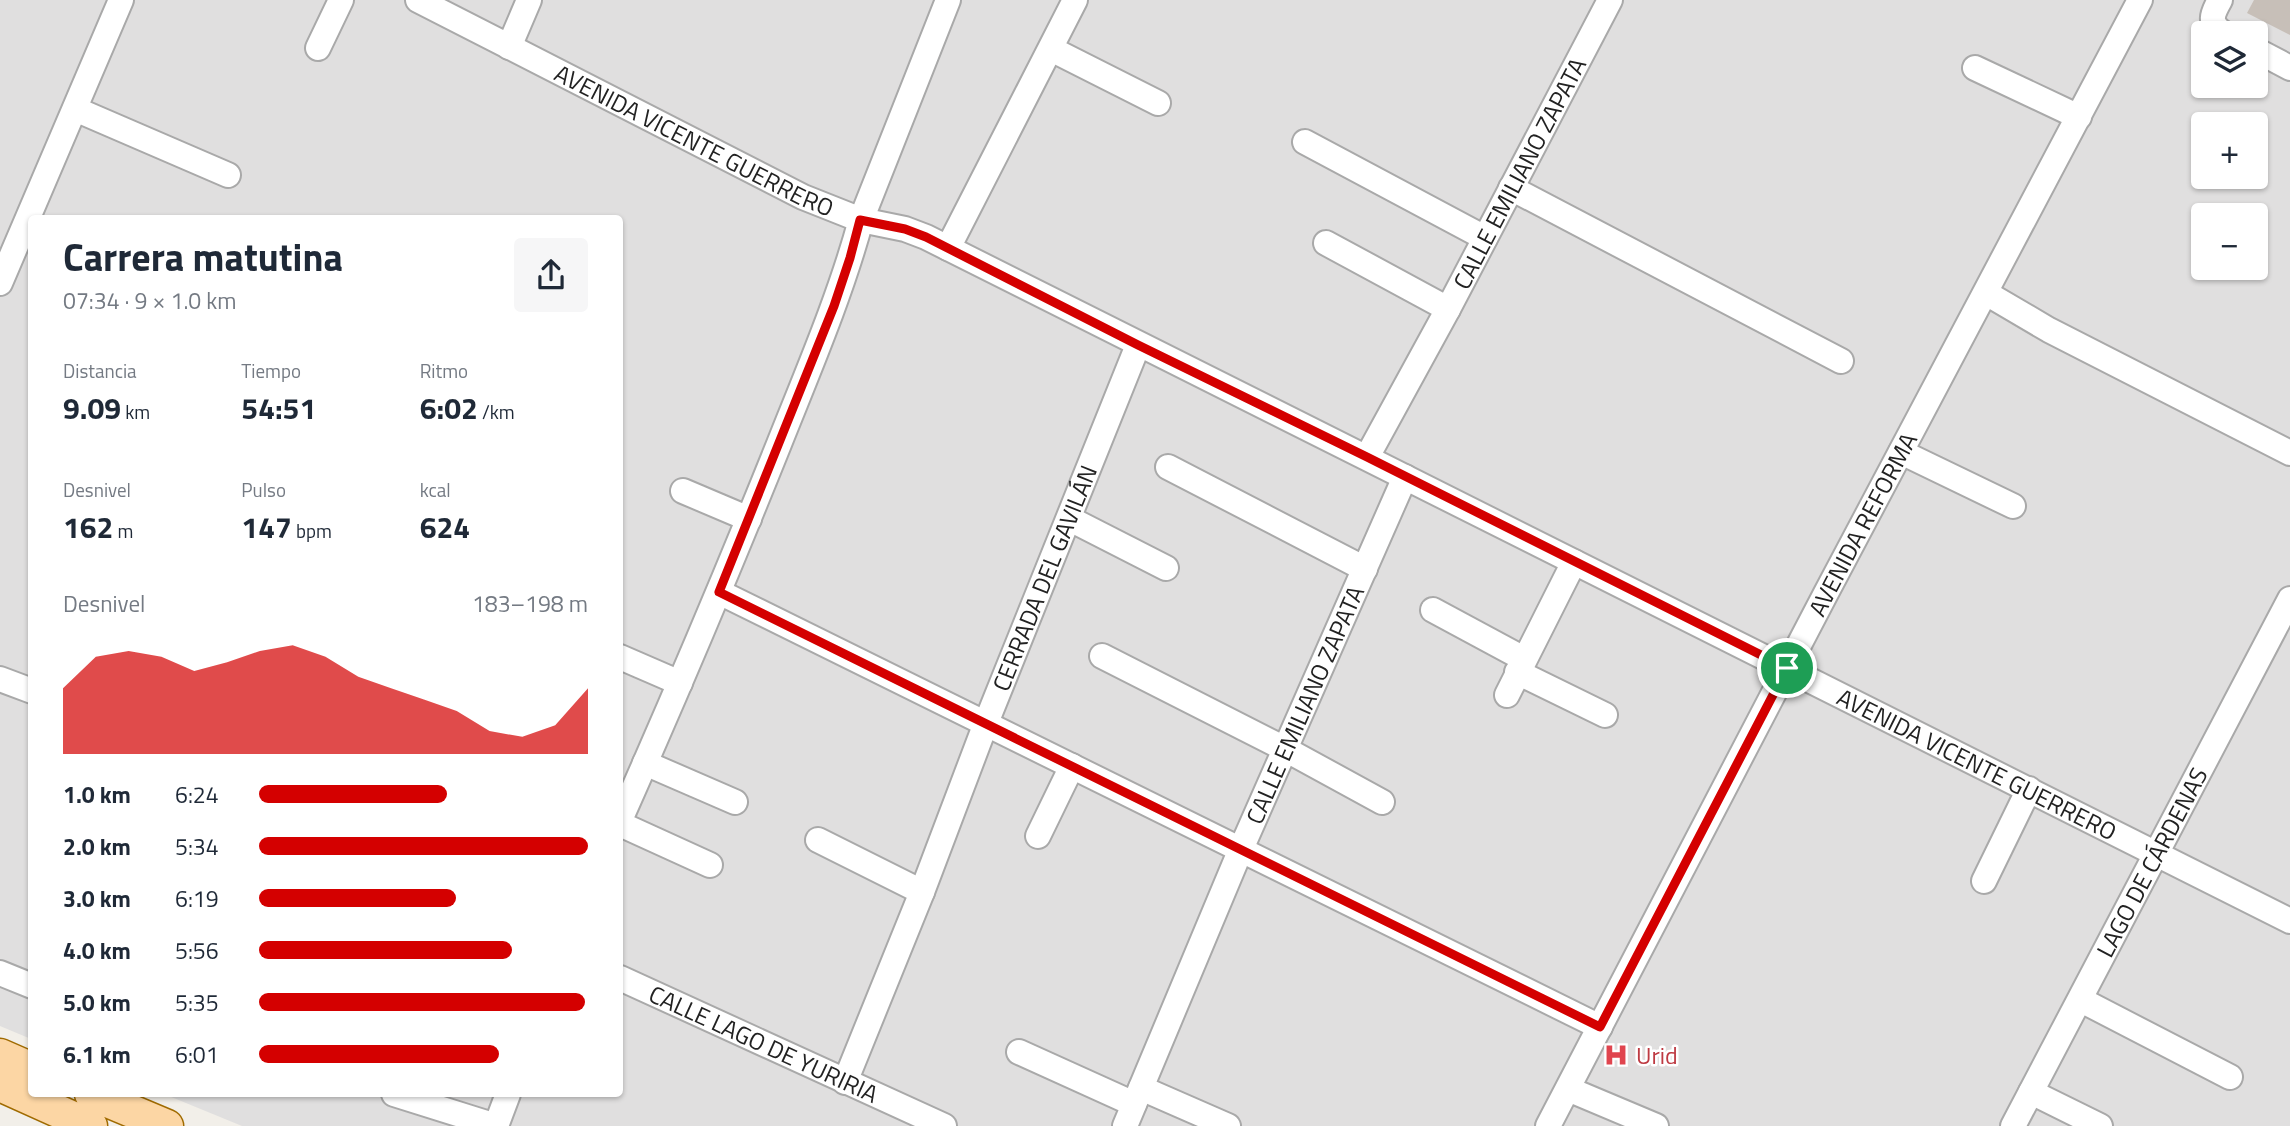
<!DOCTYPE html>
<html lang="es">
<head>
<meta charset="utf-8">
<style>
  :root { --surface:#fff; --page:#f6f6f7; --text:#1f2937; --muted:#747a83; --accent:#d40000 }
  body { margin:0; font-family:"Titillium Web",sans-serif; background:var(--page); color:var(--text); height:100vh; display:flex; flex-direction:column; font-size:26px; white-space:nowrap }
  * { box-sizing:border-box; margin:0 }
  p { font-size:23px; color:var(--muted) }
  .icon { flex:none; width:38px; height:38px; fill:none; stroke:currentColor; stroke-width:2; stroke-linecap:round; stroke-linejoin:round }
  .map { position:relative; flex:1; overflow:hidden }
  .sheet { position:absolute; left:28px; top:215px; width:595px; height:882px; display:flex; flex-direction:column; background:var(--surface); border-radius:7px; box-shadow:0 2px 5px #0004 }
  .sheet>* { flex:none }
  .controls { position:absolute; left:2191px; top:21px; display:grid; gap:14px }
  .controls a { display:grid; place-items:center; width:77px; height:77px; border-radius:7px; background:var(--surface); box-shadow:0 2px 5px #0004; font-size:35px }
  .pin { position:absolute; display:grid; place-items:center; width:60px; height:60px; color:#fff; margin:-30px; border:4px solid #fff; border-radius:50%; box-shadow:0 2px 7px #0007 }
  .round { display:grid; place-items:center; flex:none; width:74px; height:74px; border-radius:7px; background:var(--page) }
  .head { display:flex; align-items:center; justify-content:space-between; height:119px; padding:0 35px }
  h1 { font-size:38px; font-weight:700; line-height:52px }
  .metrics { display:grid; grid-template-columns:repeat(3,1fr); gap:10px; height:119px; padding:7px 35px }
  .metrics div { display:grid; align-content:center }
  .metrics b { font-size:30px; font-weight:700 }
  .metrics small { font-size:19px; font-weight:400 }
  .metrics p { font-size:19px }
  .chart { height:196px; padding:14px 35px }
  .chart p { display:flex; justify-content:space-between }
  .chart svg { width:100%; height:126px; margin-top:7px; fill:var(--accent); opacity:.7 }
  ul { padding:0 35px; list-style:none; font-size:23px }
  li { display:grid; grid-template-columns:112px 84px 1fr; align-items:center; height:52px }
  li i { height:18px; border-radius:9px; background:var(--accent) }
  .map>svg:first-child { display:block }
</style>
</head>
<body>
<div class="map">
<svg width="2290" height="1126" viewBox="0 0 2290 1126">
  <rect width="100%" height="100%" fill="#f2efe9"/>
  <path fill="#e0dfdf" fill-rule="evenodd" d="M0 0H2282L2290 4V1126H242L164 1094H620V219H32L31 1039 0 1026ZM2203 33H2256V86H2203ZM2203 124H2256V177H2203ZM2203 215H2256V268H2203Z"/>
  <path fill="#c7bfb8" d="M2254 0H2290V35L2247 13Z"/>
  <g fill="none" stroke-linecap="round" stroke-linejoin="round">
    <g stroke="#a9a9a9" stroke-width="28">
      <g id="minor">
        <path id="s1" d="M418 0 803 197 861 220 905 229 926 237 2290 921"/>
        <path d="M2220 0C2212 14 2208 23 2223 33"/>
        <path d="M509 47 529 0"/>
        <path d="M318 48 341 0"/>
        <path d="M1051 49 1158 103"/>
        <path d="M2256 50 2290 68"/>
        <path d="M1975 68 2079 117"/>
        <path d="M75 109 228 175"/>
        <path d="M1305 142 1485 238"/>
        <path d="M1511 188 1841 361"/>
        <path d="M1326 243 1448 309"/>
        <path d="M948 248 1075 0"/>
        <path d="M0 283 121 0"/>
        <path d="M1986 293 2049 330 2290 453"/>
        <path d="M1901 452 2013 506"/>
        <path id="s2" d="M1367 457 1448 309 1610 0"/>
        <path d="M1168 467 1365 569"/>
        <path d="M683 491 749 519"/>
        <path d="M1070 519 1166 568"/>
        <path d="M719 592 1600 1027"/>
        <path d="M1433 610 1524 659"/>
        <path d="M1102 656 1285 749 1382 802"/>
        <path d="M620 657 680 683"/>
        <path d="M1517 672 1605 715"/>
        <path d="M0 679 32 691"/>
        <path d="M1507 695 1574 562"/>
        <path d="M645 763 735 802"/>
        <path d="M620 820C675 696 728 571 779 444 808 371 840 297 861 220L948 0"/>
        <path d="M620 824 710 865"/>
        <path d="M1038 836 1072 766"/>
        <path d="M818 840 922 892"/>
        <path d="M1984 881 2029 789"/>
        <path d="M0 973 32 986"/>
        <path id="s3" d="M620 978 944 1126"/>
        <path d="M2081 1000 2230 1077"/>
        <path d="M1019 1052 1134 1104"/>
        <path id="s4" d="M845 1082 922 892 986 723 1138 345"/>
        <path d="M1141 1088 1228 1126"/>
        <path d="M1568 1089 1656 1126"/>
        <path d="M2031 1092 2100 1126"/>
        <path d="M394 1094 496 1126"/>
        <path d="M496 1126 508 1094"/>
        <path id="s5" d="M1125 1126 1241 849 1405 477"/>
        <path id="s6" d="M1548 1126 1825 595 2140 0"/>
        <path id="s7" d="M2013 1126 2290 599"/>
      </g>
    </g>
    <g stroke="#a06b00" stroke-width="35">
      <path id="major" d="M0 1055 32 1069
        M0 1085 91 1126
        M91 1094 167 1126"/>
    </g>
    <use href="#minor" stroke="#fff" stroke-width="24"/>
    <use href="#major" stroke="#fcd6a4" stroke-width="32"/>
  </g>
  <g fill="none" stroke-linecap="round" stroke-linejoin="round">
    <g stroke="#fff" stroke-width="14">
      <path id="route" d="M860 220 905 229 926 237 1138 345 1367 457 1787 668 1600 1027 719 592 834 306 850 258Z"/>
    </g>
    <use href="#route" stroke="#d40000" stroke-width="9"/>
  </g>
  <defs>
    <g id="hospital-bare" transform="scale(1.89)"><path d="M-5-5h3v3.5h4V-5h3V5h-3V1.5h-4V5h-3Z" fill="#e0444e" stroke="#fff" stroke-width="2.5" paint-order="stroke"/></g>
  </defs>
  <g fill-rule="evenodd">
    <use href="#hospital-bare" x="1616" y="1055"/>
  </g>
  <g text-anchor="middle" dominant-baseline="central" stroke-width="5" stroke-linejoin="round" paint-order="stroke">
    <g font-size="24" fill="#222" stroke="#fff">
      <text stroke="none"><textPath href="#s1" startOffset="310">AVENIDA VICENTE GUERRERO</textPath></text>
      <text stroke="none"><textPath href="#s2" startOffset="322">CALLE EMILIANO ZAPATA</textPath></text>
      <text stroke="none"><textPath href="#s6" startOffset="679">AVENIDA REFORMA</textPath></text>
      <text stroke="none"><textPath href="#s4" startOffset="542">CERRADA DEL GAVILÁN</textPath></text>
      <text stroke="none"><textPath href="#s5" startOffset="458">CALLE EMILIANO ZAPATA</textPath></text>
      <text stroke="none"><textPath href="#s1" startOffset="1738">AVENIDA VICENTE GUERRERO</textPath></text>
      <text stroke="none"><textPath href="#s7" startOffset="298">LAGO DE CÁRDENAS</textPath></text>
      <text stroke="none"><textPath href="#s3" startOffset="158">CALLE LAGO DE YURIRIA</textPath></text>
    </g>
    <g font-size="24" fill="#be3a42" stroke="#fff" text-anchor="start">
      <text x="1636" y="1055">Urid</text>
    </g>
  </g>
</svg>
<div class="controls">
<a><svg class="icon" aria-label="layers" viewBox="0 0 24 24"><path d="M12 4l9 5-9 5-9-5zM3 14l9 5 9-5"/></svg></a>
<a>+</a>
<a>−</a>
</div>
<div class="pin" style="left:1787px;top:668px;background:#1e9e55"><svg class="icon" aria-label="arrive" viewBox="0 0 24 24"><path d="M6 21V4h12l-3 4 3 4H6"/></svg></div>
<section class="sheet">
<div class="head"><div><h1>Carrera matutina</h1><p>07:34 · 9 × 1.0 km</p></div><a class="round"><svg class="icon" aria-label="share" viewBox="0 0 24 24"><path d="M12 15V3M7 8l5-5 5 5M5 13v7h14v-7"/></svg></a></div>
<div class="metrics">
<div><p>Distancia</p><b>9.09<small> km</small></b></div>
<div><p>Tiempo</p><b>54:51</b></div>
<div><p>Ritmo</p><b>6:02<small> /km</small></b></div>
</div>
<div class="metrics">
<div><p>Desnivel</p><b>162<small> m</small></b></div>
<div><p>Pulso</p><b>147<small> bpm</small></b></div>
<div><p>kcal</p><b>624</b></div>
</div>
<div class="chart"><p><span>Desnivel</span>183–198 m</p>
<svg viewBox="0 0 160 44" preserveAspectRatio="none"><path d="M0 44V21L10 10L20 8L30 10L40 15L50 12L60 8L70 6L80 10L90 17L100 21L110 25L120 29L130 36L140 38L150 34L160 21V44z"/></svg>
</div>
<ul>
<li><b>1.0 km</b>6:24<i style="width:57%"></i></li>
<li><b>2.0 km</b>5:34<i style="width:100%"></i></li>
<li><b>3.0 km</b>6:19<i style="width:60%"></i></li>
<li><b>4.0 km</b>5:56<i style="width:77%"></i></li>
<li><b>5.0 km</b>5:35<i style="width:99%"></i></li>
<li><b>6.1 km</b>6:01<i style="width:73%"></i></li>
</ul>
</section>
</div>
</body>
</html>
